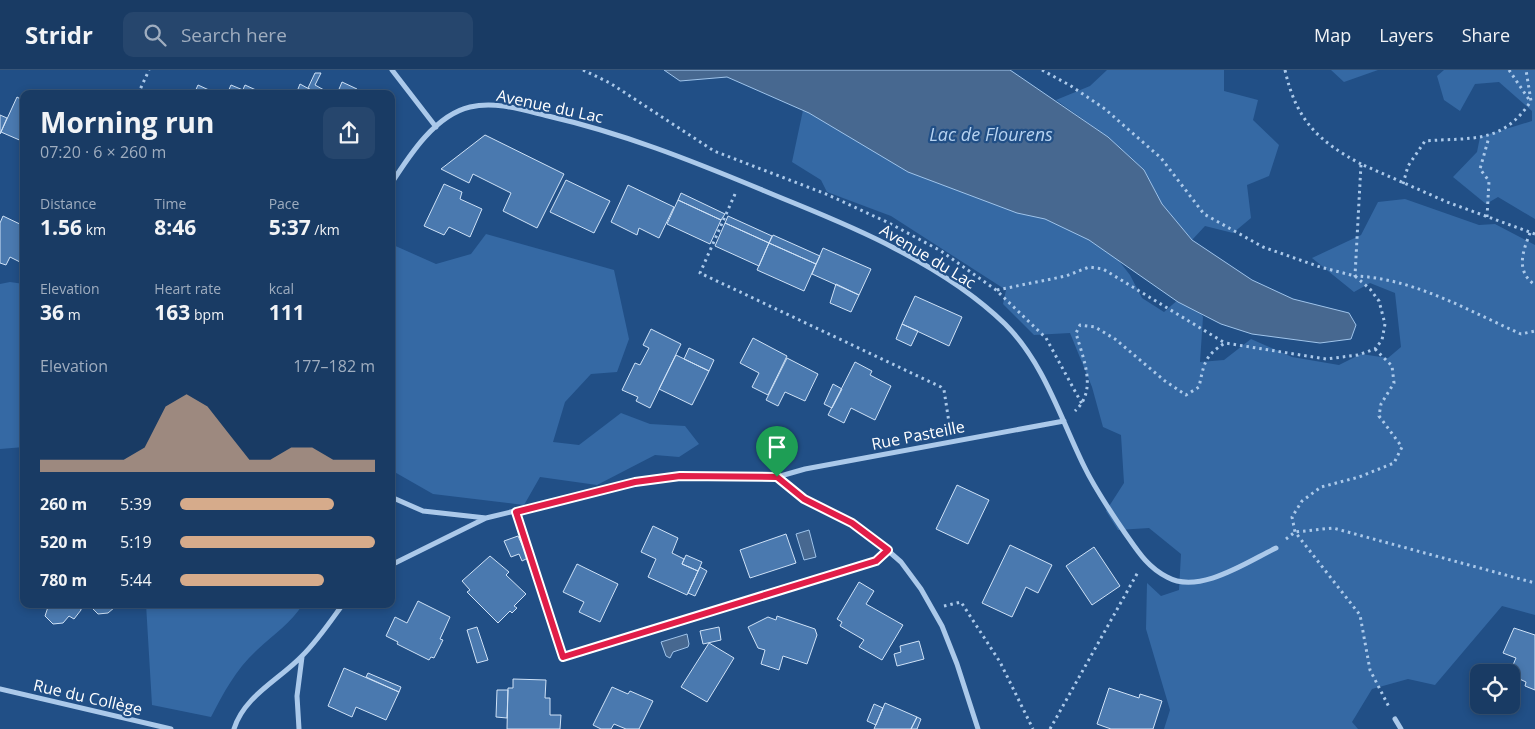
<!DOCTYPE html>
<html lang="en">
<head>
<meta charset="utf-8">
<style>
  :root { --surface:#193b64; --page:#26466d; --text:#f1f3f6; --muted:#9fadbf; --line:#375578; --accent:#d6ab8b }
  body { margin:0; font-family:"Open Sans",sans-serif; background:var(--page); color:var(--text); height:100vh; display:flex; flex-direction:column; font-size:19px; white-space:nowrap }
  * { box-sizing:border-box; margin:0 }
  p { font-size:16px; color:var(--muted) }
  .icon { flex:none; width:28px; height:28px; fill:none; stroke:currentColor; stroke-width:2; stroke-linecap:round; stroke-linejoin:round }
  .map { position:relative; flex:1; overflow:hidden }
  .drawer { position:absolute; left:20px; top:20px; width:375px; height:518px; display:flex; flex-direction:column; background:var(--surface); border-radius:10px; box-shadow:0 2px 8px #0003,0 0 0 1px var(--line) }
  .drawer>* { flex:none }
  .tools { position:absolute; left:1470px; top:594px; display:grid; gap:10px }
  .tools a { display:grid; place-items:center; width:50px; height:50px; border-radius:10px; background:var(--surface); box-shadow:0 2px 8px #0003,0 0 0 1px var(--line); font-size:25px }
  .pin { position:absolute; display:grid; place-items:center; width:42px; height:42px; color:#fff; margin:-51px -21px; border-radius:50% 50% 50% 0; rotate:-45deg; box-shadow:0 0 5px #0007 }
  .pin .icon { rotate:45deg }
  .round { display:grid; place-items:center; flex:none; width:52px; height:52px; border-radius:10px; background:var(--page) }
  .summary { display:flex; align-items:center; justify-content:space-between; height:85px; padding:0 20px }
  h1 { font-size:28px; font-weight:700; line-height:38px }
  .figures { display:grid; grid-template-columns:repeat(3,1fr); gap:8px; height:85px; padding:5px 20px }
  .figures div { display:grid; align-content:center }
  .figures b { font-size:21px; font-weight:700 }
  .figures small { font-size:14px; font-weight:400 }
  .figures p { font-size:14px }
  .chart { height:140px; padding:10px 20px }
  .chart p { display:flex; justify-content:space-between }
  .chart svg { width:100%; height:90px; margin-top:5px; fill:var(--accent); opacity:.7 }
  ul { padding:0 20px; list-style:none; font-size:16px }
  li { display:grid; grid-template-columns:80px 60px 1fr; align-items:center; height:38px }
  li i { height:12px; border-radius:6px; background:var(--accent) }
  header { display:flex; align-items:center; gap:30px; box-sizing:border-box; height:70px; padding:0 25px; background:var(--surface); border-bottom:1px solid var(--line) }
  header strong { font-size:24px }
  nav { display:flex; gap:28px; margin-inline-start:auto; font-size:18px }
  .search { width:350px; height:45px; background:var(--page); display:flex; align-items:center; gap:12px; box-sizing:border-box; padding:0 18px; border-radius:10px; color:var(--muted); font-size:19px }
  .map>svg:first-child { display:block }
</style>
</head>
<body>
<header>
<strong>Stridr</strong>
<div class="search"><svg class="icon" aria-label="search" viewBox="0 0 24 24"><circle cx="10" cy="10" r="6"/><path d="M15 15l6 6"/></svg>Search here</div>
<nav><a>Map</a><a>Layers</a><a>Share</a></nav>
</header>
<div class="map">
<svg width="1535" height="659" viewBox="0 0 1535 659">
  <rect width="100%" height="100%" fill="#214f86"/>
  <path fill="#3569a4" d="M1107 0H1224V21L1258 30 1253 50 1279 75 1269 106 1247 115 1251 148 1233 163 1205 156 1192 170 1162 134 1144 100 1108 67 1056 30 1090 16Z
    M1331 0H1378L1344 12Z
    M1444 0H1535V149L1498 127 1486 134 1453 107 1477 82 1480 67 1532 51V41L1499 12 1475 14 1460 41 1444 30 1437 6Z
    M806 26 1101 168 1130 205 1142 228 1164 242 1180 228 1195 231 1203 247 1200 292 1224 290 1251 269 1292 287 1339 295 1361 284 1388 288 1401 277 1395 223 1370 213 1354 222 1312 188 1361 165 1378 132 1405 129 1479 155 1495 154 1535 175V545L1502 536 1435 615 1408 609 1372 619 1352 652 1358 659H1164L1170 640 1146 559 1147 513 1161 526 1179 520 1181 484 1149 458 1118 460 1106 441 1124 413 1121 365 1103 357 1092 317 1070 263 1034 265 1003 234 1006 220 891 146 827 122 821 110 792 92Z
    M486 164 614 200 629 269 617 302 591 304 565 332 553 372 579 375 621 343 650 354 685 356 699 374 679 387 655 385 597 415 540 407 524 435 433 424 391 400V174L436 194 471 184Z
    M10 212 24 214V377L0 379V214Z
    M146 534H303C291 553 274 564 257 580 236 599 224 622 211 647L152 635Z"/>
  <path fill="#476890" stroke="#9fc4eb" d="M664 0H1010L1108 67 1144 100 1162 134 1192 170 1252 210 1293 229 1349 243 1356 255 1351 269 1320 273 1252 264 1221 254 1178 232 1089 170 1045 149 1017 143 908 102 809 43 727 7 680 11Z
    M809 460 816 487 804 490 796 464Z
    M687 564 689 574 688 577 673 582 670 588 666 586 661 572Z"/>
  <path fill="#4a79af" stroke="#cfe2f7" d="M315 3H321L315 15 324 20 322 24H309L311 20 308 18Z
    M342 12 357 19 355 24H337Z
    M300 14 311 20 309 24H296Z
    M198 15 209 20 208 24H194Z
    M231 15 243 20 241 24H227Z
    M245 15 256 20 254 24H241Z
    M17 27 24 31V72L1 62Z
    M0 45 7 48 0 64Z
    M485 65 564 104 537 158 503 141 511 123 473 104 469 113 441 99Z
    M566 110 610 131 594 163 550 142Z
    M444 114 462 122 460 129 482 139 470 167 449 157 444 165 424 156Z
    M628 115 674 137 659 168 639 158 637 165 611 152Z
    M681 123 725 144 721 150 678 130Z
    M678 130 721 150 710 174 667 154Z
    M3 146 24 156 22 193 10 187 6 195 0 193V153Z
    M728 146 772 166 769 173 725 153Z
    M725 153 769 173 759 196 715 176Z
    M773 165 820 186 816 194 769 173Z
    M769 173 816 194 804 221 757 200Z
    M823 178 871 199 859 225 812 204Z
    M836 214 859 225 851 242 830 233Z
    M915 226 962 247 949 276 902 254Z
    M902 254 918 261 911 276 896 269Z
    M651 259 681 274 650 338 636 331 638 327 622 320 635 293 640 295 649 278 643 275Z
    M753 268 787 286 768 325 752 317 759 303 740 293Z
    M689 278 714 290 709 301 684 289Z
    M676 285 709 301 692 335 659 319Z
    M787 288 818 304 805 331 785 322 778 336 766 330Z
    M855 292 872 301 870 305 891 316 875 350 851 338 844 353 828 345Z
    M833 314 842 319 832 338 824 334Z
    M957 415 989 430 968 474 936 459Z
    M653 456 678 468 672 483 684 489 682 494 698 501 687 525 648 507 656 489 641 482Z
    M786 464 796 493 750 508 740 480Z
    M518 466 528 488 522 491 519 484 511 487 504 471Z
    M1010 475 1052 495 1038 523 1026 517 1012 547 982 533Z
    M1094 477 1120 516 1092 535 1066 496Z
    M686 485 702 492 698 501 682 494Z
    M490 486 509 502 506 505 526 524 514 536 517 538 512 543 510 541 498 553 467 522 470 520 462 511Z
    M577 494 618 514 600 552 579 542 584 532 563 522Z
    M700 497 707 501 695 526 688 523Z
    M859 512 874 521 866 534 903 555 882 590 859 577 864 570 840 556 842 552 837 549Z
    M418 531 450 547 440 569 443 570 434 588 431 587 429 590 397 574 398 572 386 566 395 547 407 553Z
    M49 534H115V537L108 543 98 544 89 535 81 537V540L74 549 69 546 63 553 53 554 45 546Z
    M777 546 815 559 817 565 807 594 783 586 779 600 761 594 765 580 758 578 748 557 768 547 776 550Z
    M477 557 488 590 477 593 467 560Z
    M719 557 721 570 703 574 700 561Z
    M1514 558 1535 565V620L1525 616 1526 612 1511 605 1510 602 1516 588 1503 583Z
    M919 571 924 589 897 596 894 584 901 582 900 576Z
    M709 573 734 588 707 632 681 617Z
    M344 598 399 622 386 650 356 637 352 647 328 636Z
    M368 603 401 617 399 622 366 607Z
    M513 609 546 610 545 628H550V645H561L560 659H507L508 618H513Z
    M612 617 628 624 630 621 653 631 639 659H626L614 654 611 659H601L593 655Z
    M1109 618 1139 628 1140 624 1162 631 1153 659H1111L1097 654Z
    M497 620H508L507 648 496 647Z
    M885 633 917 647 911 659H874Z
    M874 634 883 638 876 655 867 651Z
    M917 647 921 649 917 659H911Z"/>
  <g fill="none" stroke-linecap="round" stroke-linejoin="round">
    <path stroke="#abc9ea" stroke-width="3" stroke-dasharray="2.5 4" stroke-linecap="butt" d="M583 0 610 13 714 81 826 124 889 153 941 181 996 220 1046 268 1082 334
      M1042 0 1071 16 1105 39 1161 88 1204 144 1263 177 1320 197 1355 206 1370 219 1379 231 1385 254 1382 270 1375 279 1358 285 1326 289 1225 273C1204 286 1204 294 1199 317L1186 325 1165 311 1115 269 1095 257 1080 255 1076 263C1083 289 1098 320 1075 341
      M1285 0C1296 50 1318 71 1361 94
      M1509 0 1530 31
      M138 24 149 0
      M1403 114 1408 96 1425 71C1471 67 1502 75 1531 31L1526 0
      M735 124 700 203 941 317 944 320 950 359
      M1487 147 1489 111 1480 99 1489 67
      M1530 163C1523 181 1515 201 1535 215
      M1535 164 1447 132 1361 94 1355 206C1413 208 1469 241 1521 264L1535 261
      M997 220 1066 206 1089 197 1103 199 1225 273
      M1375 279 1392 296 1394 313 1381 334 1379 346 1402 377 1394 393 1359 407 1321 417 1302 431 1292 447 1295 462 1360 545 1370 600 1389 637
      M520 454 563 587 877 490
      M1286 469 1295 462 1333 458 1535 513
      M944 536 961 532 1000 592 1033 659
      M1050 659 1138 502"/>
    <path stroke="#abc9ea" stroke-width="5" d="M392 0 436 57
      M391 114C409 86 435 45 470 37 496 31 523 40 548 46 622 63 690 90 760 119 805 138 851 155 894 178 933 198 973 223 1005 254 1044 293 1060 347 1084 396 1095 419 1110 441 1125 463 1137 480 1147 497 1167 507 1199 525 1247 492 1276 478
      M777 407 805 399 1064 351
      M391 427 423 441 486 448
      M391 495 486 448 635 412 680 406 777 407 804 429 852 453 877 471 901 492 921 519 942 556 957 594 978 659
      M0 619 171 659
      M1395 649 1401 659
      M234 659C244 626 279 610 302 586 318 570 330 552 343 534
      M299 659 297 626 302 587"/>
  </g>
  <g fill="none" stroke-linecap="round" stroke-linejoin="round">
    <g stroke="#fff" stroke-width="10">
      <path id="route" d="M680 406 777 407 804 429 852 453 888 480 876 491 563 587 516 442 635 412Z"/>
    </g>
    <use href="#route" stroke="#e11d48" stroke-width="6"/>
  </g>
  <g text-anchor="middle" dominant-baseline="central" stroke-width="4.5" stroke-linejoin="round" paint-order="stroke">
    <g font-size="16" fill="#fff" stroke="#214f86">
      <text transform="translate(550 36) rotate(12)">Avenue du Lac</text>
      <text transform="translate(928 186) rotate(31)">Avenue du Lac</text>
      <text transform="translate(918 365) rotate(-11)">Rue Pasteille</text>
      <text transform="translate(88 627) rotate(13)">Rue du Collège</text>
    </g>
    <g font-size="18" font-style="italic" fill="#b7d3f1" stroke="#214f86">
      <text x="991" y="64">Lac de Flourens</text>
    </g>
  </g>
</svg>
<div class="tools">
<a><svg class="icon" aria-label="locate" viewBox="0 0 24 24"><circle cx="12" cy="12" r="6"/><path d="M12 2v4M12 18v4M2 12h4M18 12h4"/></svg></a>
</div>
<div class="pin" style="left:777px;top:407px;background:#1e9e55"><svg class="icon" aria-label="arrive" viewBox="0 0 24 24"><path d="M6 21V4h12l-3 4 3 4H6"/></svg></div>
<section class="drawer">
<div class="summary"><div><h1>Morning run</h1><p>07:20 · 6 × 260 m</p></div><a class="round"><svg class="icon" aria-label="share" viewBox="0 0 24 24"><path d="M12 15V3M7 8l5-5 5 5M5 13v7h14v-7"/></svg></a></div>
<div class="figures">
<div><p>Distance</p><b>1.56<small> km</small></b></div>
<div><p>Time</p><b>8:46</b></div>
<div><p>Pace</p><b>5:37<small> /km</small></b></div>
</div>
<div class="figures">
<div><p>Elevation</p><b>36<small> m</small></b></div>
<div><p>Heart rate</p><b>163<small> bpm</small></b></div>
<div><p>kcal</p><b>111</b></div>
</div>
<div class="chart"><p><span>Elevation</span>177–182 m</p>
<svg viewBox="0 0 160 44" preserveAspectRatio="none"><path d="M0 44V38L10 38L20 38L30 38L40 38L50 32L60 12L70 6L80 12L90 25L100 38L110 38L120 32L130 32L140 38L150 38L160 38V44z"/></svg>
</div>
<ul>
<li><b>260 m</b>5:39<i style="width:79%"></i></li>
<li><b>520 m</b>5:19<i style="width:100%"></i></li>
<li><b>780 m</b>5:44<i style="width:74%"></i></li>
</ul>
</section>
</div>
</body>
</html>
